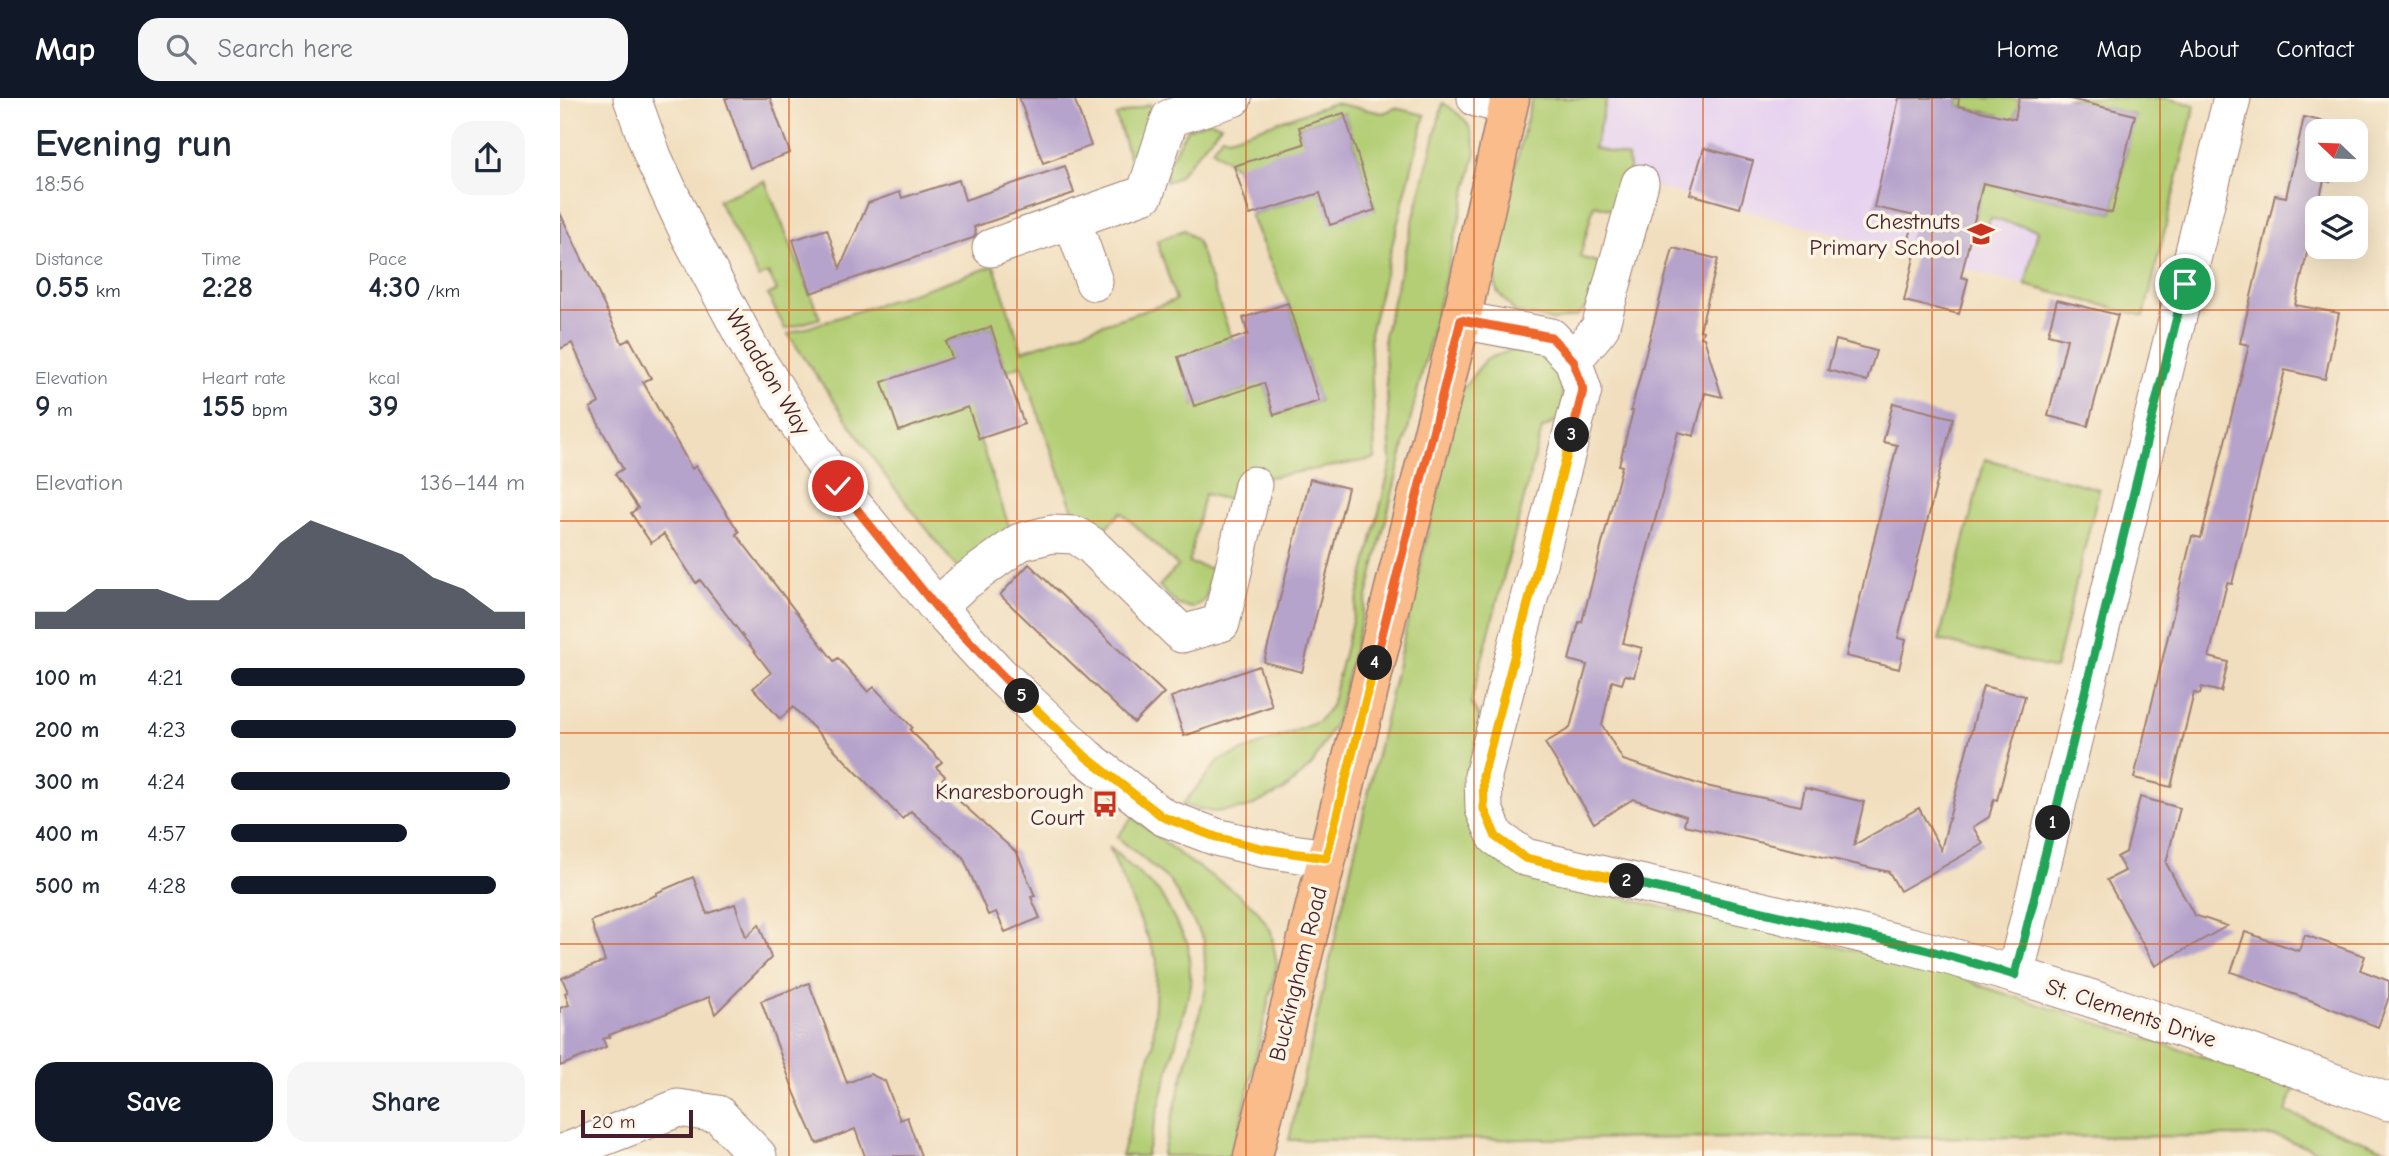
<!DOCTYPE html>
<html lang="en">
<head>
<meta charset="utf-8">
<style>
  :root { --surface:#fff; --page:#f6f6f7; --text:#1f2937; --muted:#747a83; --accent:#111827 }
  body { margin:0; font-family:"Comic Neue",sans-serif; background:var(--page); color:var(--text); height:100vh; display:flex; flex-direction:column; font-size:26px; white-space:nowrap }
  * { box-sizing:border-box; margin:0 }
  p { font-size:23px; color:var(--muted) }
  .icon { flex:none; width:38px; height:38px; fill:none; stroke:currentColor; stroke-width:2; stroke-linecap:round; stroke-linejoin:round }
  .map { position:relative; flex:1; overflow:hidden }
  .drawer { display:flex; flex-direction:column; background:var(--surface); width:560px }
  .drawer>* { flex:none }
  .needle { width:46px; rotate:293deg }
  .buttons { position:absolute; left:1745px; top:21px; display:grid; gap:14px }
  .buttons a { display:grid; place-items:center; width:63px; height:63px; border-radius:14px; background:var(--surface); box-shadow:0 7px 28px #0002; font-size:35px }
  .scale { position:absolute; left:21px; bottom:18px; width:112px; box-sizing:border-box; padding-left:7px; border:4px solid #4a1f2b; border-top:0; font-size:19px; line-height:24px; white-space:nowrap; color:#4a1f2b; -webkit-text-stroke:5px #fcf5e5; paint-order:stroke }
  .pin { position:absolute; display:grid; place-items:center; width:60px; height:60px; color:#fff; margin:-30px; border:4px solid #fff; border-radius:50%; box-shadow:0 2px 7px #0007 }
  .km { position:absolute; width:35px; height:35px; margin:-18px; border-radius:50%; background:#222; color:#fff; font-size:19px; line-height:35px; text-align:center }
  .round { display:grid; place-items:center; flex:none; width:74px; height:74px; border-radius:21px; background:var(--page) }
  .overview { display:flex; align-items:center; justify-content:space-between; height:119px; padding:0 35px }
  h1 { font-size:38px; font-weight:600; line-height:52px }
  .metrics { display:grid; grid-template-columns:repeat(3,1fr); gap:10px; height:119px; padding:7px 35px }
  .metrics div { display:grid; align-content:center }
  .metrics b { font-size:30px; font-weight:600 }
  .metrics small { font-size:19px; font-weight:400 }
  .metrics p { font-size:19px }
  .chart { height:196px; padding:14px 35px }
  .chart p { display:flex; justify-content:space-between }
  .chart svg { width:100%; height:126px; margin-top:7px; fill:var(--accent); opacity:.7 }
  .action { display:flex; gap:14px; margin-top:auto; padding:14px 35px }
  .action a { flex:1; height:80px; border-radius:21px; background:var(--accent); color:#fff; font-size:28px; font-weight:600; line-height:80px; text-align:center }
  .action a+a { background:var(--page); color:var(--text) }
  ul { padding:0 35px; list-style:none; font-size:23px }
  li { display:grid; grid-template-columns:112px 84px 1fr; align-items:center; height:52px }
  li i { height:18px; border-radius:9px; background:var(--accent) }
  header { display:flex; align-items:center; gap:42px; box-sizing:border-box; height:98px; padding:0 35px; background:var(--accent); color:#fff }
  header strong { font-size:33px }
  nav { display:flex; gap:38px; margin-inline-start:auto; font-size:24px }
  .search { width:490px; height:63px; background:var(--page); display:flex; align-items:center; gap:18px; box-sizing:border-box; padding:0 24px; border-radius:21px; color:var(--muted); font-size:26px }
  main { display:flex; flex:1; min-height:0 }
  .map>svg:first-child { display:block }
</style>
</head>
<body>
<header>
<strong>Map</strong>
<div class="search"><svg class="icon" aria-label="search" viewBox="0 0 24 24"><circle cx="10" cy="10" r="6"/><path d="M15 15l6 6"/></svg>Search here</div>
<nav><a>Home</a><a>Map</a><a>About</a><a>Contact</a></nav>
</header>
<main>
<section class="drawer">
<div class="overview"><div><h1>Evening run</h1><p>18:56</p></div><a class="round"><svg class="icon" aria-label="share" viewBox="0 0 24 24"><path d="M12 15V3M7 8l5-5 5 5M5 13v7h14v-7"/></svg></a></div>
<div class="metrics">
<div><p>Distance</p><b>0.55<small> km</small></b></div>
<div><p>Time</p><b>2:28</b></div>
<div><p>Pace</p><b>4:30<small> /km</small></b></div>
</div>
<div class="metrics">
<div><p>Elevation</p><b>9<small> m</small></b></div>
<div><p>Heart rate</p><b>155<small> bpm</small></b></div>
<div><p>kcal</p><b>39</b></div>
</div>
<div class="chart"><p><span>Elevation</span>136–144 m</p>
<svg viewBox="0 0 160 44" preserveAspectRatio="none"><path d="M0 44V38L10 38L20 30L30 30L40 30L50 34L60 34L70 26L80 14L90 6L100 10L110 14L120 18L130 26L140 30L150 38L160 38V44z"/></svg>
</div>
<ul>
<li><b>100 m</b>4:21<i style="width:100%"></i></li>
<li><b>200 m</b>4:23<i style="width:97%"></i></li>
<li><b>300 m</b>4:24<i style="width:95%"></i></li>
<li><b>400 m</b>4:57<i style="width:60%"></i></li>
<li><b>500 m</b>4:28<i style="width:90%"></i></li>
</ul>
<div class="action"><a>Save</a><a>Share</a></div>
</section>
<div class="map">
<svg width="1829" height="1058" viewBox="0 0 1829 1058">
  <rect width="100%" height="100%" fill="#fcf5e5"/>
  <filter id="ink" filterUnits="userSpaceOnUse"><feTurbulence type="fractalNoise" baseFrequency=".0143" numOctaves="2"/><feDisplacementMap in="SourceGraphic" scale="14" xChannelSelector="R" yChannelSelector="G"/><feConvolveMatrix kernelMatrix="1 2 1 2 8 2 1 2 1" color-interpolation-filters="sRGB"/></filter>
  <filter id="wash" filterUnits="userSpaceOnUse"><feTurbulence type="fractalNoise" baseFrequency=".00686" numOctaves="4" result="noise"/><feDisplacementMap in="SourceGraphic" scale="28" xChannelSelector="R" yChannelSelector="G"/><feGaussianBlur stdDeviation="1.57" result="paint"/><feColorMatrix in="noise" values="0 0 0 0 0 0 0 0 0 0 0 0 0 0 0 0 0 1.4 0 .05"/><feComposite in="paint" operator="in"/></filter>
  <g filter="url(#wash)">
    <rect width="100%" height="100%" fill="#f1debe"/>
    <path fill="#e6d2f0" d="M1021 0H1602L1551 210 1005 65Z"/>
    <path fill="#b3ce74" stroke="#7e7650" stroke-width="2" d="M972 0H1047L1034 50 1068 59 1070 82 1062 114 1034 107 1020 159 1047 167 1037 200 1017 218 994 223 955 214 937 193 932 164Z
      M1399 0H1454L1459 3 1446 54 1431 51 1439 17 1398 8Z
      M1506 0H1605L1635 7 1584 218 1465 187 1478 132 1430 120 1426 136 1412 132 1428 66 1452 92 1552 115 1575 17Z
      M774 5 823 15 835 10 865 17 810 235 815 361 675 385 670 402 644 396 629 465 653 471 645 502 633 510 618 507 599 488 618 468 561 414 543 433 515 418 461 267 446 273 431 229 387 244 450 431 399 472 326 379 228 236 434 168 462 253 616 202 597 143 624 132 637 143 672 242 634 307 687 291 701 274 714 317 759 303 728 205 690 117 743 100 740 89 815 112 784 15 739 29 752 69 674 68 652 51 662 38 669 40Z
      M883 5C907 20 912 27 916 54L777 621 752 667 723 693 687 710 653 714 622 707 660 662 758 624 771 608 831 365 824 238Z
      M590 6 593 34 585 63 572 67 556 18Z
      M649 23 661 27 617 80 606 84 608 65 627 31Z
      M205 83 260 220 225 231 208 197 217 192 208 175 199 180 158 102Z
      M955 251 985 258 1002 285 1004 319 982 331 911 604 921 622 903 699 915 735 932 759 960 777 1387 873 1424 889 1735 988 1726 1014 1829 1053V1058H1772L1716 1038 729 1042 900 294 926 261Z
      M1425 361 1539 391 1495 571 1379 542Z
      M573 719 623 759 674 793 697 812 711 833 717 867 673 1058H602L646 891 644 842 610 783 557 739Z
      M549 749 600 795 628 846 631 887 586 1058H561L593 947 597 862Z"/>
    <g id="blocks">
      <path fill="#b6a3cc" d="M165 0H210L230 55 190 70Z
        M459 0H514L531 48 483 65Z
        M1339 0H1399L1398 8 1455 21 1459 0H1506L1575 17 1552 115 1423 85 1401 179 1408 181 1399 216 1344 203 1357 147 1348 145 1355 118 1314 109Z
        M784 15 815 112 770 127 760 95 690 117 674 68 744 46 739 29Z
        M1744 19 1783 28 1782 33H1757V72H1773L1770 84 1764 82 1735 207 1779 215 1765 281 1725 272 1672 486 1667 485 1649 559 1668 564 1661 594 1642 589 1640 596 1634 595 1611 689 1574 680 1632 438 1641 440 1689 247 1680 245 1715 97 1726 99Z
        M1144 50 1193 63 1180 110 1130 96Z
        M505 68 514 95 414 129 416 136 413 140 251 195 233 142 267 131 280 170 308 105 340 94 342 100 399 82 405 102Z
        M0 115 62 245 70 241 91 280 83 284 132 371 136 368 179 434 176 436 274 563 278 560 308 594 314 589 352 629 350 632 382 664 376 669 385 678 379 685 457 755 475 798 471 799 480 820 445 834 436 814 428 817 403 759 351 713 342 721 233 609 220 621 193 590 211 575 140 482 136 485 104 436 91 445 71 415 78 410 55 376 63 371 30 310 39 305 12 245 0 251Z
        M1113 150 1158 161 1140 232 1143 233 1141 239 1144 240 1162 299 1145 295 1134 338 1118 334 1063 545 1082 550 1074 579 1065 577 1062 586 1052 583 1042 627 1063 662 1141 687 1241 708 1245 690 1304 704 1294 747 1359 710 1381 752 1423 588 1465 598 1437 702 1434 701 1429 719 1413 729 1423 746 1340 793 1329 774 1124 727 1126 718 1073 701 1034 725 985 645 1010 630 1027 567 1009 562 1019 524H1022L1062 368 1059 367 1073 313H1071Z
        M1497 202 1558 217 1528 328 1488 318 1507 241 1488 236Z
        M728 205 759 303 714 317 704 285 634 308 618 259 688 236 683 220Z
        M431 229 464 326 419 341 408 309 339 333 322 284 392 260 386 244Z
        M1276 242 1316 253 1307 283 1268 272Z
        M1333 305 1393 320 1338 540 1346 542 1339 571 1286 558 1337 347 1323 344Z
        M750 381 788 390 742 574 704 564Z
        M469 466 604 595 574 625 440 497Z
        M699 568 712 608 624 638 611 599Z
        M1580 699 1620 710 1606 765 1634 817 1667 828 1595 868 1547 782 1565 773 1557 759 1566 754Z
        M133 779 147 816 175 806 186 839 199 826 211 860 155 916 149 899 49 937 50 939 43 941 46 949 0 968V910L9 907 5 895 8 894 2 880 45 863 31 823 96 797V795Z
        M1685 834 1739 853 1745 837 1805 858 1800 872 1829 883V899L1818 929 1750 902 1671 874Z
        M249 885 287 985 310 976 325 983 340 1022 347 1019 361 1058H305L295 1031 257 1046 235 996 201 903Z"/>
    </g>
  </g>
  <g filter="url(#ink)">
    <use href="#blocks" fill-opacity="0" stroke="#9e7e74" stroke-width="2"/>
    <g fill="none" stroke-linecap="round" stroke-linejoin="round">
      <g stroke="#9e7e74" stroke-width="39">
        <path id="minor" d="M72 0 93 59 129 136 192 254 278 388 377 509 439 576 526 659 603 719 656 739 705 751 767 760
          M916 0 948 8
          M512 122 534 184
          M431 150 585 96 610 20 673 0
          M901 222 991 239 1013 262 1023 292 923 678 924 711 936 739 965 759C1097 790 1231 817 1362 851 1520 892 1675 949 1829 1004
          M1013 262 1040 230 1080 85
          M377 509 402 486 460 444 492 436 515 437 531 447 622 536 661 525 693 387
          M1455 877 1672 0
          M0 1056 118 1010 158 1016 198 1058"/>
      </g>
      <g stroke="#9e7e74" stroke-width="41">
        <path id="major" d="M693 1058 901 222 950 0"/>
      </g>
      <use href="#minor" stroke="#fff" stroke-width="37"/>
      <use href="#major" stroke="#f9bc8a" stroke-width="38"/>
    </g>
  </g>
  <g fill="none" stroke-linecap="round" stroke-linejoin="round" filter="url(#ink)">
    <g stroke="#fff" stroke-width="14">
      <path id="split-1" d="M1493 725 1625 186"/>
    </g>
    <g stroke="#fff" stroke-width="14">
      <path id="split-2" d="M1067 783 1361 850 1455 877 1493 725"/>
    </g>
    <g stroke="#fff" stroke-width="14">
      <path id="split-3" d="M1012 337 923 678 924 711 936 739 965 760 1067 783"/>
    </g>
    <g stroke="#fff" stroke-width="14">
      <path id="split-4" d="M815 565 901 222 991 239 1013 262 1023 292 1012 337"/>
    </g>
    <g stroke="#fff" stroke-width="14">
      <path id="split-5" d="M462 598 526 659 603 719 656 739 705 751 766 760 815 565"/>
    </g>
    <g stroke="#fff" stroke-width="14">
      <path id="split-6" d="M278 388 376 509 462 598"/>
    </g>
    <use href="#split-1" stroke="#22a559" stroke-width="9"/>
    <use href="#split-2" stroke="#22a559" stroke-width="9"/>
    <use href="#split-3" stroke="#f5b400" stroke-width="9"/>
    <use href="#split-4" stroke="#f0652b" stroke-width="9"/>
    <use href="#split-5" stroke="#f5b400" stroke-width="9"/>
    <use href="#split-6" stroke="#f0652b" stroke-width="9"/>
  </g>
  <path fill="none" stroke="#d8530f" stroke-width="2" stroke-opacity="0.55" d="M229 0V1058M457 0V1058M686 0V1058M914 0V1058M1143 0V1058M1372 0V1058M1600 0V1058M0 212H1829M0 423H1829M0 635H1829M0 846H1829"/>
  <defs>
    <g id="school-bare" transform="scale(2.1)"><path d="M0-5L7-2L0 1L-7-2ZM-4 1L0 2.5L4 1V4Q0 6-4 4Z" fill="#c8321e" stroke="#fcf5e5" stroke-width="2.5" paint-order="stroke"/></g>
    <g id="bus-bare" transform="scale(2.1)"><path d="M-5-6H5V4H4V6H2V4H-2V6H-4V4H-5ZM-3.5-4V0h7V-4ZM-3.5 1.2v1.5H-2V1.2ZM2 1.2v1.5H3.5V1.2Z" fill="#c8321e" stroke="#fcf5e5" stroke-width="2.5" paint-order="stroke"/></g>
  </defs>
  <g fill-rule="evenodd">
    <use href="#school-bare" x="1421" y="136"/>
    <use href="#bus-bare" x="545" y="706"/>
  </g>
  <g text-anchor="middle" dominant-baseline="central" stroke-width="7" stroke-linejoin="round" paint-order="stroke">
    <g font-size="23" fill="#4a1f2b" stroke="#fcf5e5" text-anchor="end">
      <text x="1400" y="123">Chestnuts<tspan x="1400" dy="26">Primary School</tspan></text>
      <text x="524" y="693">Knaresborough<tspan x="524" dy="26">Court</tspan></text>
    </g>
    <g font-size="23" fill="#4a1f2b" stroke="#fcf5e5">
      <text transform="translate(208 274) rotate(59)">Whaddon Way</text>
      <text transform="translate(738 876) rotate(-76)">Buckingham Road</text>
      <text transform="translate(1571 915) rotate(18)">St. Clements Drive</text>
    </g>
  </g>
</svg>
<div class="buttons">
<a><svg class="needle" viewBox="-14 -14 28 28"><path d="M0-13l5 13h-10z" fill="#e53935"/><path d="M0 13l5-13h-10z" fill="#747a83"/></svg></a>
<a><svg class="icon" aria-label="layers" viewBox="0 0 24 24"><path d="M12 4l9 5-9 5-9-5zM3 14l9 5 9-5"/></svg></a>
</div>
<div class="scale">20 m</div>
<div class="pin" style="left:1625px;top:186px;background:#1e9e55"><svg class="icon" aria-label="arrive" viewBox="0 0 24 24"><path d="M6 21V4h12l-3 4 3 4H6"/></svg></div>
<div class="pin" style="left:278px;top:388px;background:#d93025"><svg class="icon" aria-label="check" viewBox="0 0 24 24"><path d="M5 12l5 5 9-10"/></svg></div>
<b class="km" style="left:1493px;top:725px">1</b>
<b class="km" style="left:1067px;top:783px">2</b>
<b class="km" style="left:1012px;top:337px">3</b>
<b class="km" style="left:815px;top:565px">4</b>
<b class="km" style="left:462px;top:598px">5</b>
</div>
</main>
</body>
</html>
